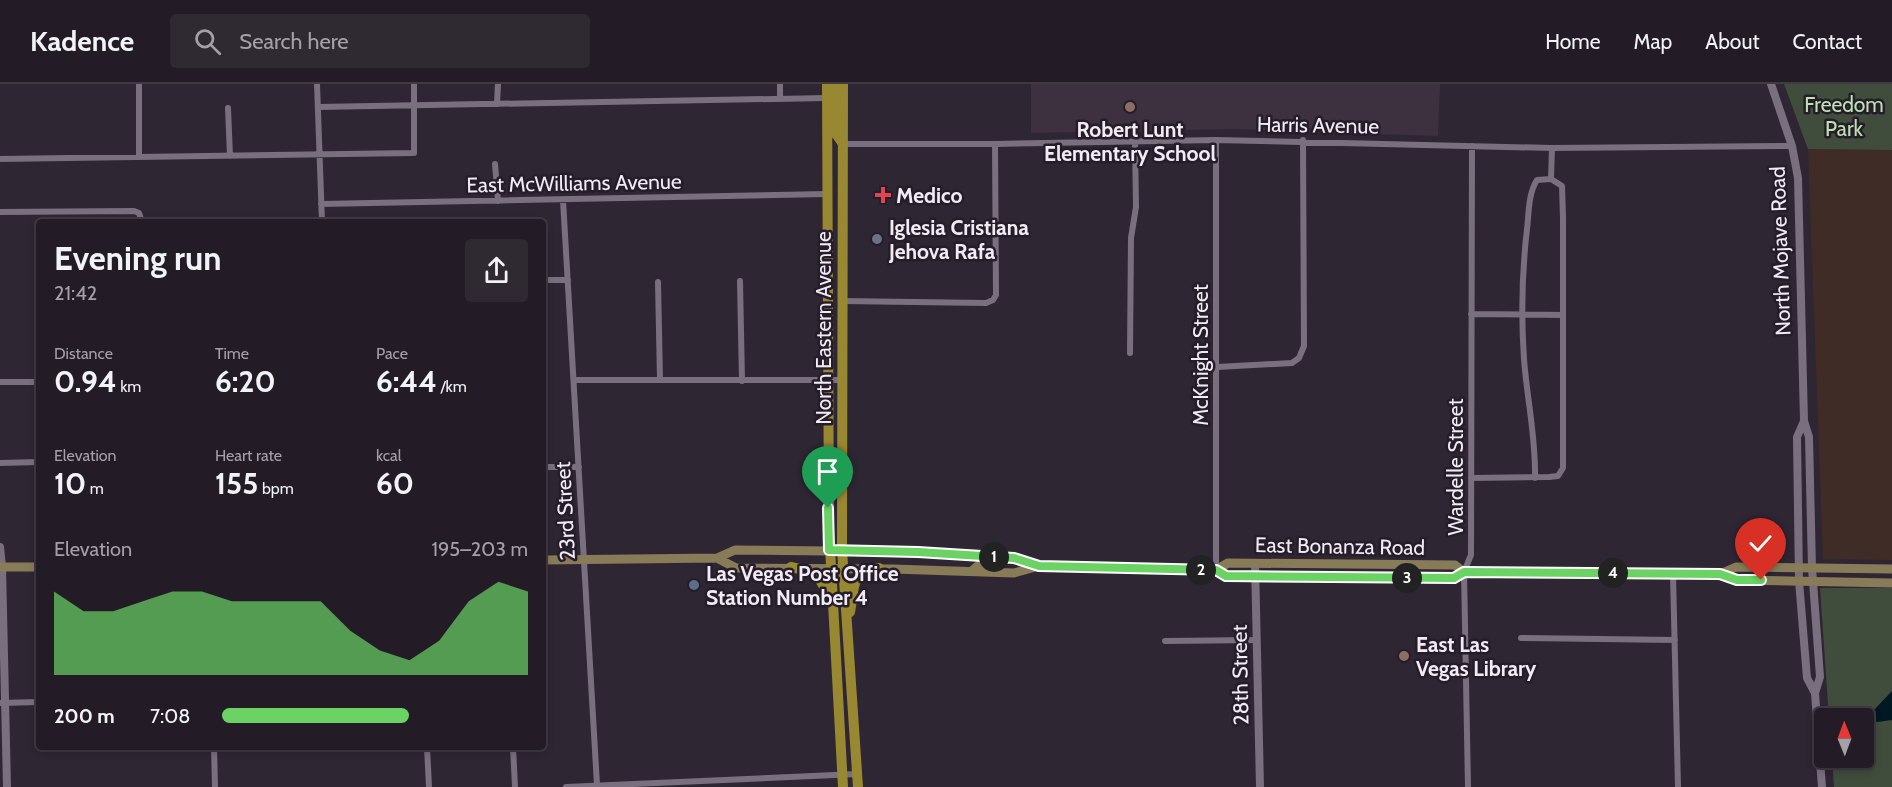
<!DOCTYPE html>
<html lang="en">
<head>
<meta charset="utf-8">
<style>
  :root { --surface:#231c26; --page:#2f2932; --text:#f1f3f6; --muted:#a3a1a7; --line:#403a43; --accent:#6ad364 }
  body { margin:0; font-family:Cabin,sans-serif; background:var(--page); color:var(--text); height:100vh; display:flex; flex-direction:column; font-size:22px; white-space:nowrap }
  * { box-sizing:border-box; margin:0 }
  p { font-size:20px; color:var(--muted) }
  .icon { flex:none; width:33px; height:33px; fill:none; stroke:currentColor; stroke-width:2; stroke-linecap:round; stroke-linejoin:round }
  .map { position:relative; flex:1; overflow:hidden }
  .sheet { position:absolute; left:36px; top:135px; width:510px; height:531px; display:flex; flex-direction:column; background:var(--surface); border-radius:6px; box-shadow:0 3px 9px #0003,0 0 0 2px var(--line) }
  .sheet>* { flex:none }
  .needle { width:39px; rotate:359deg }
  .fabs { position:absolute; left:1814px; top:624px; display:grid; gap:12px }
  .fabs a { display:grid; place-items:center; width:60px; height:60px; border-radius:6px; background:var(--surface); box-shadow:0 3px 9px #0003,0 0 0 2px var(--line); font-size:30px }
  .pin { position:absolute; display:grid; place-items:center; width:51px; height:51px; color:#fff; margin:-62px -26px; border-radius:50% 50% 50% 0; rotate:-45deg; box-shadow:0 0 6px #0007 }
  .pin .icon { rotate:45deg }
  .km { position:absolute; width:30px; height:30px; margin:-15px; border-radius:50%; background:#222; color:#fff; font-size:16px; line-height:30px; text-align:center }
  .round { display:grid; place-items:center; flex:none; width:63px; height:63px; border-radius:6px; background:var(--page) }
  .overview { display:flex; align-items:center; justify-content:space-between; height:102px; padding:0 18px }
  h1 { font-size:33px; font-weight:700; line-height:45px }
  .stats { display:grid; grid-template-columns:repeat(3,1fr); gap:9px; height:102px; padding:6px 18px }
  .stats div { display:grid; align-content:center }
  .stats b { font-size:30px; font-weight:700 }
  .stats small { font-size:16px; font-weight:400 }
  .stats p { font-size:16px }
  .chart { height:168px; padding:12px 18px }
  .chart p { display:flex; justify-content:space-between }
  .chart svg { width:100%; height:108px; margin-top:6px; fill:var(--accent); opacity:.7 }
  ul { padding:0 18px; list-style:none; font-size:20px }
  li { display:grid; grid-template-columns:96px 72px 1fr; align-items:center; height:45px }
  li i { height:15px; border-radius:8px; background:var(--accent) }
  header { display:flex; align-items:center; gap:36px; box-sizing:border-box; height:84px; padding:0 30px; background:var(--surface); border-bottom:2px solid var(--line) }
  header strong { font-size:28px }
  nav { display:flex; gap:33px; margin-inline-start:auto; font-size:21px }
  .search { width:420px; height:54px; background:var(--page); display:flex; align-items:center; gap:15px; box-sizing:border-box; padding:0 21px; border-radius:6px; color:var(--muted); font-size:22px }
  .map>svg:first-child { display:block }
</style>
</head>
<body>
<header>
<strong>Kadence</strong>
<div class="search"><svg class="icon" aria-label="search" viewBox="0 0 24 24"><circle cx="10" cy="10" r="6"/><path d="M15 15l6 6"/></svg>Search here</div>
<nav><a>Home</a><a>Map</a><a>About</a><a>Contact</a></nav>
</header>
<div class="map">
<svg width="1892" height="703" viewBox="0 0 1892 703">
  <rect width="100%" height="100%" fill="#2f2633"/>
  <path fill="#3f2c26" d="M1808 65 1892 66V476L1823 475Z"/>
  <path fill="#3d303f" d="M1031 0H1440L1438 52 1234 45 1031 49Z"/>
  <path fill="#404c3c" d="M1784 0H1892V66L1808 65Z
    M1820 504H1892V703H1834L1832 674H1863V634H1829Z"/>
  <path fill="#001822" d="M1892 607V636L1877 638 1873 635 1874 626Z"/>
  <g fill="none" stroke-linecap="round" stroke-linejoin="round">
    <path stroke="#796f7e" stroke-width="6" d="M139 0V73
      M317 0 322 138
      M780 0V14
      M497 20 498 0
      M318 23 827 14
      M228 24 230 72
      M1216 56V486
      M843 60H995L1216 56 1552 64 1792 62
      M0 75 414 69V0
      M495 80 498 117
      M563 116 597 701
      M321 120 828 110
      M0 128 134 127 139 129 142 138
      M543 196H568
      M740 197 742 297
      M658 198 660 296
      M842 217 986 219 993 216 996 211 995 60
      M1471 230 1563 231
      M1130 269 1131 154 1136 123 1135 57
      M1217 283 1292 279 1299 274 1304 262 1303 56
      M574 296H842
      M0 298H39
      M0 379 39 378
      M543 383H579
      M1471 394 1549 393 1558 392 1563 384V134L1562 102 1551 95 1552 64
      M1535 394C1536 354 1527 315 1524 275 1521 232 1522 188 1527 145 1529 129 1528 110 1537 96L1551 95
      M1673 490 1678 703
      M1521 554 1675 556
      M1165 557 1257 556
      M0 619 39 618
      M214 663 215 703
      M427 663 429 703
      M513 663 515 703
      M566 703 857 690
      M1468 703 1464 488 1471 471 1472 62"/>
    <path stroke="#796f7e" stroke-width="8" d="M1771 0 1792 62 1798 94 1804 337 1809 353 1812 484 1820 593 1815 609 1822 703
      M1804 337 1797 353 1799 497 1807 594 1815 609
      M0 463 2 483 7 703
      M1255 479 1260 703"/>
    <path stroke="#887b58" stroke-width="9" d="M717 474 736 484 893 485 1014 489 1039 482
      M543 476 717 474 735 466 918 468 1014 474 1039 482 1216 486 1228 479 1455 481 1464 488
      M0 483H39
      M1216 486 1226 492 1255 493 1454 494 1464 488 1709 490H1720L1737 496 1892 499
      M972 487 980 480 988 481 1006 476
      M1720 490 1736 483 1892 485"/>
    <path stroke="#988832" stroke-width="10" d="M827 0 829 445 843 703
      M834 0 836 3V50L843 60
      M843 0 842 466 858 703
      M791 483C814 488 819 490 828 511
      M850 528C855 503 849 489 879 484"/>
  </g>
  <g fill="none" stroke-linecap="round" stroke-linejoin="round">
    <g stroke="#fff" stroke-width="12">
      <path id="route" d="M828 424 829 466 918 468 1014 474 1039 482 1216 486 1226 492 1454 494 1464 488 1720 490 1737 496H1761"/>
    </g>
    <use href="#route" stroke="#6ad364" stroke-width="8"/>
  </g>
  <g fill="#8d6e63" stroke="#251d29" stroke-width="2">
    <circle cx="1130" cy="23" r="6"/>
    <circle cx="1404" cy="572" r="6"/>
  </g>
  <path fill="#e0444e" stroke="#251d29" stroke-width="2" d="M880 102h6v6h6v6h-6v6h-6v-6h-6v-6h6z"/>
  <circle fill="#6b7280" stroke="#251d29" stroke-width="2" cx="877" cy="155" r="6"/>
  <circle fill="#5c6f8a" stroke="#251d29" stroke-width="2" cx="694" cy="501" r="6"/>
  <g text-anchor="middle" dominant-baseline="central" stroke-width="5" stroke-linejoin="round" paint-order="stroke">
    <g font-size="21" fill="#bce2b2" stroke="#251d29">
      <text x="1844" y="20">Freedom<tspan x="1844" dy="24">Park</tspan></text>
    </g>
    <g font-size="21" fill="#f1ebf4" stroke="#251d29">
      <text transform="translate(1318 41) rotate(1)">Harris Avenue</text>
      <text transform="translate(574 99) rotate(-1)">East McWilliams Avenue</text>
      <text transform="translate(1780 167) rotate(-92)">North Mojave Road</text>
      <text transform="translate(823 244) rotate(-90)">North Eastern Avenue</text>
      <text transform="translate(1200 271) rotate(-90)">McKnight Street</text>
      <text transform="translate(1455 383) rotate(-90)">Wardelle Street</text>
      <text transform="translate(565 427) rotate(-93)">23rd Street</text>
      <text transform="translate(1340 462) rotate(1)">East Bonanza Road</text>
      <text transform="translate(1240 591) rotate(-91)">28th Street</text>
    </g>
    <g font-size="21" font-weight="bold" fill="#f1ebf4" stroke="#251d29" text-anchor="start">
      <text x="1130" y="45" text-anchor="middle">Robert Lunt<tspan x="1130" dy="24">Elementary School</tspan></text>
      <text x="896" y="111">Medico</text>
      <text x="889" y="143">Iglesia Cristiana<tspan x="889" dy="24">Jehova Rafa</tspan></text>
      <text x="706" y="489">Las Vegas Post Office<tspan x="706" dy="24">Station Number 4</tspan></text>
      <text x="1416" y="560">East Las<tspan x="1416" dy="24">Vegas Library</tspan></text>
    </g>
  </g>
</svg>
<div class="fabs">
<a><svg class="needle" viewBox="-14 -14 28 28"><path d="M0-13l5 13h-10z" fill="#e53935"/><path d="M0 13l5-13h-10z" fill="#a3a1a7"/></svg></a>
</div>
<div class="pin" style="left:828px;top:424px;background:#1e9e55"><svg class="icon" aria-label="arrive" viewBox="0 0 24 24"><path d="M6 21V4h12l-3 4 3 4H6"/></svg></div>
<div class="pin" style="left:1761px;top:496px;background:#d93025"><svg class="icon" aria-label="check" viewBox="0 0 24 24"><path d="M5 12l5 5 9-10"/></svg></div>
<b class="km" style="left:994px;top:473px">1</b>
<b class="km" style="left:1201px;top:486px">2</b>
<b class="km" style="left:1407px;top:494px">3</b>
<b class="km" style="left:1613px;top:489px">4</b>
<section class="sheet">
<div class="overview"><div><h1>Evening run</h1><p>21:42</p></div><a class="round"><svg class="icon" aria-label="share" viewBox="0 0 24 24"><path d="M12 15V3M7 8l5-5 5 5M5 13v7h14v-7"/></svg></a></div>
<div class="stats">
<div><p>Distance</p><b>0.94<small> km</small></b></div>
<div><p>Time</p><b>6:20</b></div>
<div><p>Pace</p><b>6:44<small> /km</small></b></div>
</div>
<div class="stats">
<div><p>Elevation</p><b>10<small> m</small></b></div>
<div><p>Heart rate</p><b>155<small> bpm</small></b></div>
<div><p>kcal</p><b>60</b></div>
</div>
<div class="chart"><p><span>Elevation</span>195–203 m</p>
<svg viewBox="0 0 160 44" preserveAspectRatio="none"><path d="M0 44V10L10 18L20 18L30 14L40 10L50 10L60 14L70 14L80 14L90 14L100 26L110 34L120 38L130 30L140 14L150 6L160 10V44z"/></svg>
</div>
<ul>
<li><b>200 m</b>7:08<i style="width:61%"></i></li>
</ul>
</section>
</div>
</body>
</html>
